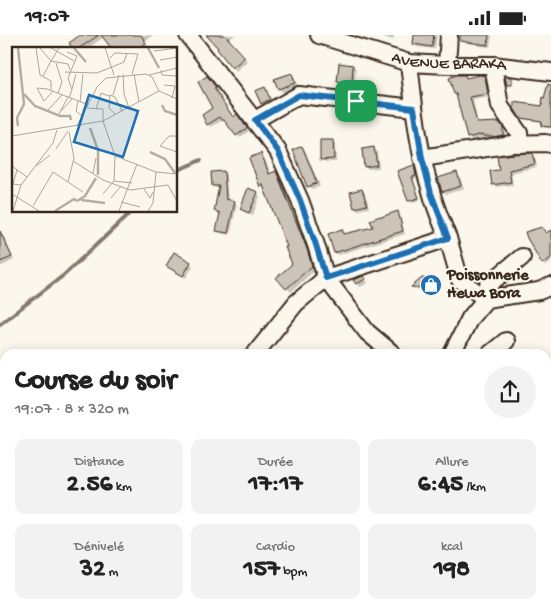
<!DOCTYPE html>
<html lang="fr">
<head>
<meta charset="utf-8">
<style>
  :root { --surface:#fff; --page:#f2f2f2; --text:#222; --muted:#767676 }
  body { margin:0; font-family:"Gochi Hand",sans-serif; background:var(--page); color:var(--text); height:100vh; display:flex; flex-direction:column; font-size:19px; white-space:nowrap }
  * { box-sizing:border-box; margin:0 }
  p { font-size:16px; color:var(--muted) }
  .icon { flex:none; width:28px; height:28px; fill:none; stroke:currentColor; stroke-width:2; stroke-linecap:round; stroke-linejoin:round }
  .map { position:relative; flex:1; overflow:hidden }
  .details { position:absolute; left:0px; top:314px; width:551px; height:266px; display:flex; flex-direction:column; background:var(--surface); border-radius:15px 15px 0 0; box-shadow:0 2px 12px #0003 }
  .details>* { flex:none }
  .pin { position:absolute; display:grid; place-items:center; width:42px; height:42px; color:#fff; margin:-21px; border-radius:10px; box-shadow:0 2px 8px #0006 }
  .round { display:grid; place-items:center; flex:none; width:52px; height:52px; border-radius:26px; background:var(--page) }
  .head { display:flex; align-items:center; justify-content:space-between; height:85px; padding:0 15px }
  h1 { font-size:28px; font-weight:700; line-height:38px }
  .figures { display:grid; grid-template-columns:repeat(3,1fr); gap:8px; height:85px; padding:5px 15px }
  .figures div { display:grid; align-content:center; border-radius:10px; background:var(--page); text-align:center }
  .figures b { font-size:25px; font-weight:700 }
  .figures small { font-size:14px; font-weight:400 }
  .figures p { font-size:14px }
  .status { display:flex; justify-content:space-between; align-items:center; height:35px; padding:0 25px; background:var(--surface); direction:ltr }
  .status svg { height:14px; fill:currentColor }
  .map>svg:first-child { display:block }
</style>
</head>
<body>
<div class="status"><b>19:07</b><svg viewBox="0 0 49 12"><path d="M0 12V9h3v3zM5 12V6h3v6zM10 12V3h3v9zM15 12V0h3v12zM26 1h20v11H26zM47 4h2v5h-2z"/></svg></div>
<div class="map">
<svg width="551" height="579" viewBox="0 0 551 579">
  <rect width="100%" height="100%" fill="#fbf7ec"/>
  <filter id="ink" filterUnits="userSpaceOnUse"><feTurbulence type="fractalNoise" baseFrequency=".02" numOctaves="2"/><feDisplacementMap in="SourceGraphic" scale="10" xChannelSelector="R" yChannelSelector="G"/><feConvolveMatrix kernelMatrix="1 2 1 2 8 2 1 2 1" color-interpolation-filters="sRGB"/></filter>
  <g filter="url(#ink)">
    <path fill="#0003" d="M83 0H153L145 6 149 12 146 14H113L104 2 87 14H74Z
      M208 0H235L229 5 247 26 236 36 219 15 220 14Z
      M381 0H394L393 5 383 2Z
      M415 0H437L435 14 417 12 414 9Z
      M477 0H492L490 12 479 11 476 8Z
      M353 31 356 34 354 51 342 50 339 47Z
      M291 40 294 43 298 51 282 57 279 54Z
      M465 41 467 44 484 41 487 44 490 62 473 65 478 89 502 92 505 97 506 103 487 104 486 102 472 105 468 102 458 62 455 59Z
      M210 46 218 55 216 56 234 83 239 84 249 96 240 103 226 86 225 87 223 85 211 92 208 89 214 74Z
      M551 59V93H545L543 91V87L524 84 521 82 543 72Z
      M332 106 335 109 336 127H325L322 124Z
      M302 112 305 115 320 151 312 154 308 151Z
      M374 114 377 117 379 133 369 134 365 131Z
      M261 120 265 124 271 139 276 137 280 142 311 219 315 235 291 257 278 244 293 230 289 212 265 153V155L261 151 250 124Z
      M532 120 535 123 537 132 511 138 513 150 496 152 493 149 501 136Z
      M413 131 416 134 418 143 413 145 420 165 411 168 409 166Z
      M223 137 226 140 228 166 235 167 237 170 230 200 220 198 218 195 221 179 217 178 215 176 220 153H216L213 151Z
      M457 139 460 142 464 154 446 159 443 156Z
      M362 155 365 158 369 173 358 175 355 172Z
      M257 158 260 161 253 180 244 177 241 174Z
      M397 178 400 181 405 199 338 220 335 217 342 196 345 200 375 192 381 183Z
      M0 197 3 200 14 225 0 232Z
      M546 199H551V227L545 231 543 228Z
      M190 228 193 231 186 243 170 234 167 231Z
      M364 242 368 248 360 252 355 245Z
      M436 246 437 247 436 256 413 252Z
      M5 354V377L0 380V357Z
      M546 402 551 407V421L546 415Z"/>
    <g fill="none" stroke-linecap="round" stroke-linejoin="round">
      <path stroke="#85796d" stroke-width="4" d="M176 136 201 125
        M0 289 64 240 126 182 131 176"/>
    </g>
    <path fill="#ccc4b9" stroke="#3b2a1e" d="M80 0H99L78 14H73L69 8Z
      M101 0H141L146 8 138 14H112Z
      M206 0H225L245 22 232 33 217 14 218 13Z
      M414 0H434L432 12 413 9Z
      M460 0H489L488 10 460 6Z
      M339 28 353 30 352 49 337 47Z
      M292 38 295 48 278 54 274 44Z
      M457 40H465L466 43 480 40 485 41 488 59 470 62 477 88 499 87 503 92V100L493 102V101H483V99L467 103 456 59H454L449 43Z
      M207 41 216 52 214 53 233 82 237 79 247 93 236 101 223 84 222 85 220 82 207 90 202 80 212 73 198 47Z
      M505 42H512V50H507Z
      M548 49 551 50V92L541 91 542 86 520 83 514 73V67L542 71 543 62 544 63Z
      M265 52 270 64 261 69 255 56Z
      M320 105H333L334 124 320 125Z
      M302 111 317 148 307 152 293 115Z
      M374 112 377 130 364 132 362 114Z
      M261 118 269 139 276 136 307 214 312 231 286 254 276 243 292 229 285 212H287L262 148 260 152 249 123Z
      M532 118 535 129 509 135 511 147 492 150 490 136 499 135 497 121 514 119Z
      M414 130 416 141 412 142 419 163 408 166 397 136Z
      M224 136 226 164 235 166 228 198 216 196 220 178 214 176 219 151H212L211 137Z
      M457 137 461 151 442 157 438 143Z
      M248 153 258 157 249 178 240 174Z
      M362 154 367 170 354 173 350 157Z
      M398 176 403 196 334 218 328 199 342 194 344 199 373 192 370 185 380 181 381 182Z
      M542 192 546 198 551 195V223L542 229 527 203 525 197Z
      M0 196 12 222 0 227Z
      M174 217 191 227 183 241 166 231Z
      M364 241 366 244 356 249 353 245Z
      M422 243 436 245 435 255 411 252Z"/>
    <g fill="none" stroke-linecap="round" stroke-linejoin="round">
      <g stroke="#3b2a1e" stroke-width="20">
        <g id="minor">
          <path d="M188 0 278 116 300 165 316 210 326 243 367 297 393 319"/>
          <path id="s1" d="M319 0 409 28 447 30H493L551 37"/>
          <path d="M447 30 449 0"/>
          <path d="M493 30 500 71 519 98 520 109"/>
          <path d="M255 85 299 60 414 73"/>
          <path d="M422 123 512 109 545 108 551 109"/>
          <path d="M448 203 460 245 486 264 488 250 522 222"/>
          <path d="M255 319 296 268 326 243 448 203C442 188 435 172 431 156 418 115 414 71 409 28"/>
          <path d="M452 319 470 283 486 264 539 256 551 251"/>
          <path d="M490 319 506 306"/>
          <path d="M546 382 551 376"/>
          <path d="M546 461 551 465"/>
          <path d="M0 481 5 474"/>
        </g>
      </g>
      <use href="#minor" stroke="#fbf7ec" stroke-width="16"/>
    </g>
  </g>
  <g fill="none" stroke-linecap="round" stroke-linejoin="round" filter="url(#ink)">
    <g stroke="#fff" stroke-width="10">
      <path id="route" d="M299 60 414 73 422 123 431 158 448 203 326 243 316 210 300 165 278 116 255 85Z"/>
    </g>
    <use href="#route" stroke="#1f6fb2" stroke-width="6"/>
  </g>
  <defs>
    <g id="shop-disc" transform="scale(1.125)"><circle r="9.5" fill="#1f6fb2" stroke="#fbf7ec"/><path d="M-5-2.5h2.3a2.7 3.5 0 0 1 5.4 0H5L5.5 6h-11ZM-1.5-2.5h3a1.5 2.3 0 0 0-3 0Z" fill="#fff"/></g>
  </defs>
  <g fill-rule="evenodd">
    <use href="#shop-disc" x="431" y="250"/>
  </g>
  <g text-anchor="middle" dominant-baseline="central" stroke-width="4" stroke-linejoin="round" paint-order="stroke">
    <g font-size="16" fill="#3b2a1e" stroke="#fbf7ec">
      <text stroke="none"><textPath href="#s1" startOffset="134">AVENUE BARAKA</textPath></text>
    </g>
    <g font-size="16" font-weight="bold" fill="#3b2a1e" stroke="#fbf7ec" text-anchor="start">
      <text x="447" y="241">Poissonnerie<tspan x="447" dy="18">Hewa Bora</tspan></text>
    </g>
  </g>
  <g transform="translate(12 12)">
    <rect width="165" height="165" fill="#fbf7ec"/>
    <path fill="none" stroke="#b6aea2" stroke-width="2.5" d="M62 1 74 15M136 1 147 21M12 47 23 59 48 69H58L59 73M150 58 153 64 165 68M6 79 5 71 12 57 6 1M78 81 86 103V128M138 105 153 112 163 126M69 153 93 156M65 154 73 149 84 131M43 164 62 152 65 154"/>
    <path fill="none" stroke="#aea59a" stroke-width="1" d="M24 1 28 28 39 34V43M28 1 39 14 56 17 58 23M39 1 62 14M93 1 102 28M142 4 165 1M55 5 65 9 56 31 60 43 57 51M98 11 103 6 126 7 120 27M148 13 165 10M39 14 47 1M44 16 50 35 46 46M149 23 150 28 164 29M53 25 85 26 112 15 115 6M111 27 112 47 117 61M122 27 127 55M137 28 165 21M31 29 39 14M152 38 163 39 160 51M60 42 64 27M41 44 32 54 25 41 35 42 77 58M101 48 107 28M66 54 64 64 70 69M68 55 71 27M75 61 91 62V74L103 109 144 125 165 127M84 62 89 46 97 49M36 63 50 48M49 64 60 52M47 67 56 50M104 68 97 61 98 48 103 50 110 64M65 79 85 40 94 31 134 27 140 30 147 44M0 89 91 74 147 44 165 52M165 89H157L148 99 165 105M44 102 56 84M61 114 91 133 118 143 156 138 165 154M0 119 15 130M24 119 38 108M5 123 1 137 9 138M81 126 84 111M102 134 120 136M56 135 62 111 57 85M132 142 138 151 141 145M0 147 27 164M91 147 102 134 103 109M99 151 109 139M109 155 128 160M21 159 41 125 71 145M1 164 9 138 41 96 45 83M107 164 125 117M136 164 141 156 144 125"/>
    <path fill="#1f6fb2" fill-opacity="0.15" stroke="#1f6fb2" stroke-width="2.5" d="M77 48 126 64 111 110 62 95Z"/>
    <rect width="165" height="165" fill="none" stroke="#3b2a1e" stroke-width="2.5"/>
  </g>
</svg>
<div class="pin" style="left:356px;top:66px;background:#1e9e55"><svg class="icon" aria-label="arrive" viewBox="0 0 24 24"><path d="M6 21V4h12l-3 4 3 4H6"/></svg></div>
<section class="details">
<div class="head"><div><h1>Course du soir</h1><p>19:07 · 8 × 320 m</p></div><a class="round"><svg class="icon" aria-label="share" viewBox="0 0 24 24"><path d="M12 15V3M7 8l5-5 5 5M5 13v7h14v-7"/></svg></a></div>
<div class="figures">
<div><p>Distance</p><b>2.56<small> km</small></b></div>
<div><p>Durée</p><b>17:17</b></div>
<div><p>Allure</p><b>6:45<small> /km</small></b></div>
</div>
<div class="figures">
<div><p>Dénivelé</p><b>32<small> m</small></b></div>
<div><p>Cardio</p><b>157<small> bpm</small></b></div>
<div><p>kcal</p><b>198</b></div>
</div>
</section>
</div>
</body>
</html>
